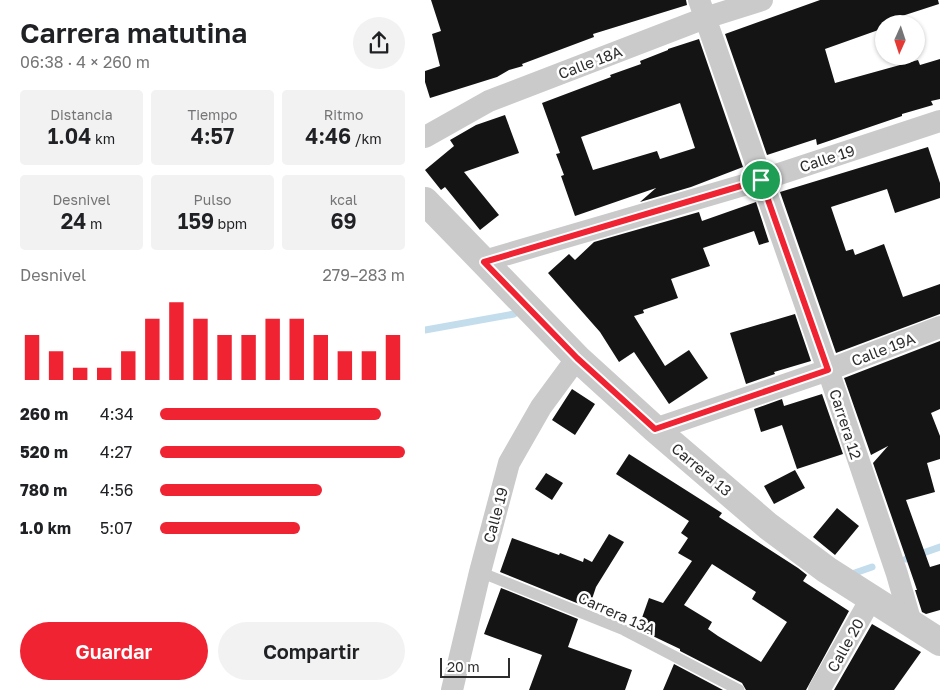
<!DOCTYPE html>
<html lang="es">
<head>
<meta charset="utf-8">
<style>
  :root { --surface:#fff; --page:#f2f2f2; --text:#202124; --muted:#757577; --accent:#f02333 }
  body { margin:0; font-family:"Golos Text",sans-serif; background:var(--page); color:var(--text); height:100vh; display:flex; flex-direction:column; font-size:19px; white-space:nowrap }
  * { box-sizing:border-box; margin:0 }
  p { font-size:16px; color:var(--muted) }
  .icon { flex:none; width:28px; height:28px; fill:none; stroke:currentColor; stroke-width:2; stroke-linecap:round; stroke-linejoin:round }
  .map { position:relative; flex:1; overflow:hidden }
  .side { display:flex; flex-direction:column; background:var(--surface); width:425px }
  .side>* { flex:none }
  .needle { width:32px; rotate:183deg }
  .tools { position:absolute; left:450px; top:15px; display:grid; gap:10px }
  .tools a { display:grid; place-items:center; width:50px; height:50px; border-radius:50%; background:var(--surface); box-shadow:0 1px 4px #0004; font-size:25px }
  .scale { position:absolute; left:15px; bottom:12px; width:70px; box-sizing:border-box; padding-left:5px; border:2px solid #2d2d2d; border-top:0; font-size:14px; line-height:18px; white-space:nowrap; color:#2d2d2d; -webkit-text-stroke:4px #fff; paint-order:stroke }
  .pin { position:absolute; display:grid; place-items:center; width:42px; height:42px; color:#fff; margin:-21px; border:2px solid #fff; border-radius:50%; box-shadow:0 1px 5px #0007 }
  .round { display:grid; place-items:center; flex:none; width:52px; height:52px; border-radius:26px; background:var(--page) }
  .summary { display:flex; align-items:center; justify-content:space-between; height:85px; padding:0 20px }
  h1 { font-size:28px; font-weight:600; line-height:38px }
  .figures { display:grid; grid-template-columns:repeat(3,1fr); gap:8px; height:85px; padding:5px 20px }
  .figures div { display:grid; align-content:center; border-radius:5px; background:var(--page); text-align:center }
  .figures b { font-size:21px; font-weight:600 }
  .figures small { font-size:14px; font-weight:400 }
  .figures p { font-size:14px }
  .chart { height:140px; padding:10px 20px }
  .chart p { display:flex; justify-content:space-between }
  .chart svg { width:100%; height:90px; margin-top:5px; stroke:var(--accent); stroke-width:6 }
  .cta { display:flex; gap:10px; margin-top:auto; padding:10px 20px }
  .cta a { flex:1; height:58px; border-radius:30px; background:var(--accent); color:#fff; font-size:20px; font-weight:600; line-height:58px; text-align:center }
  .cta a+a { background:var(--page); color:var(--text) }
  ul { padding:0 20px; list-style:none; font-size:16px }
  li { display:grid; grid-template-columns:80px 60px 1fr; align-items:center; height:38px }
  li i { height:12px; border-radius:6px; background:var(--accent) }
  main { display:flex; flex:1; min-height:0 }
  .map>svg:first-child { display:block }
</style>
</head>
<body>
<main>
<section class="side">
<div class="summary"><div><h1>Carrera matutina</h1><p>06:38 · 4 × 260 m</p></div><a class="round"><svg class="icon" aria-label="share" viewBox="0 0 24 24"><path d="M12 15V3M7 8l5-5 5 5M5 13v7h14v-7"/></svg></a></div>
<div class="figures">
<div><p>Distancia</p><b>1.04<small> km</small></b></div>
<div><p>Tiempo</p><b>4:57</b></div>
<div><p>Ritmo</p><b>4:46<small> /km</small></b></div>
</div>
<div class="figures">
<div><p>Desnivel</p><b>24<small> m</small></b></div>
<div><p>Pulso</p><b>159<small> bpm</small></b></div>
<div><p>kcal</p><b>69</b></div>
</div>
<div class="chart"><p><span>Desnivel</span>279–283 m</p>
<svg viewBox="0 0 160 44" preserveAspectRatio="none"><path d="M5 44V22M15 44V30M25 44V38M35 44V38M45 44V30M55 44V14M65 44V6M75 44V14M85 44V22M95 44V22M105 44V14M115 44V14M125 44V22M135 44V30M145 44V30M155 44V22"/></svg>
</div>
<ul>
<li><b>260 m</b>4:34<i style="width:90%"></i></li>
<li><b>520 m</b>4:27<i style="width:100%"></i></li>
<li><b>780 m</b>4:56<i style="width:66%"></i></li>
<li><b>1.0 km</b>5:07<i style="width:57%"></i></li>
</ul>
<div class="cta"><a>Guardar</a><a>Compartir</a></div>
</section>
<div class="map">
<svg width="515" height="690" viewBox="0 0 515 690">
  <rect width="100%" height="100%" fill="#fff"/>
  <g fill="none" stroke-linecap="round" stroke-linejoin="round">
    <path stroke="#c3dded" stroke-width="7" d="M0 330 89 314
      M481 559 515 547
      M424 575 447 567"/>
  </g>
  <path fill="#141414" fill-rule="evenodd" d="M6 0H261L262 5 168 34 169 37 97 64 98 66 84 70 72 77 5 98 0 82V71L15 66 7 34 16 31Z
    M395 0H513L514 4 477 16 479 22 459 24V28L400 49 410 83 493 60 495 65 515 59V99L506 101 508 105 477 114V116L392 145 391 139 342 155 300 34Z
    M274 39 318 167 266 187 215 202 231 188 150 216 136 176 139 175 131 154 135 153 117 103 186 77 185 75 216 64 215 61 243 50V49ZM255 103 270 148 235 159 232 151 168 170 156 137Z
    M80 115 94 153 39 172 74 215 55 230 20 187 16 190 0 170 29 146 25 140 51 125Z
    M503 147 515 183V198L470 213 462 189 406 207 421 251 428 249 430 255 459 244 478 297 515 284V314L411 353 355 192Z
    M331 202 344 242 334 245 329 231 278 248 285 266 246 279 253 298 218 310 219 313 209 316 240 366 264 350 283 378 244 404 209 352 194 362 175 332 123 273 144 254 150 260 169 242 274 212 277 221Z
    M370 314 386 361 349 372 350 374 321 384 305 333Z
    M515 341V409L506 413 515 436V459L502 463 510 492 481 500 505 567 515 564V610L501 614 497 612 490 590H492L448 463 463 446 446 455 419 378Z
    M147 389 170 404 150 435 127 420Z
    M397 394 418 454 372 469 357 425 336 432 329 409 357 399 359 406Z
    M204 454 297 513 294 517 373 568 382 575 378 581 424 611 381 690H321L317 683 255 651V649L213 629 224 598 238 603 267 561 253 553 263 538 256 533 264 521 191 474ZM287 564 331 592 327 599 362 622 336 662 293 636 283 629 287 622 259 605Z
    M370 470 380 488 349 504 339 486Z
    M121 473 138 483 127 500 110 489Z
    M412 508 434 526 410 555 388 537Z
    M184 534 199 542 171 587 164 608 75 572 87 538 134 555 135 553 158 562 159 558 167 562Z
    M76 588 153 619 143 647 207 670 200 690H104L117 655 59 634Z
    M447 624 496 652 469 690H409Z
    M249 664 298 690H238Z"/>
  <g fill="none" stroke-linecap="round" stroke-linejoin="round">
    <path stroke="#cacaca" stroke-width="11" d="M55 572 199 630 314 690"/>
    <path stroke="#cacaca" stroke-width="22" d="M274 0 403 370 472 574 486 623
      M0 137 64 101 280 18 337 0
      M59 261 336 180 515 121
      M230 429 403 370 515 327
      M27 690 55 572 84 463 116 407 152 358
      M394 690 446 599"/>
    <path stroke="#cacaca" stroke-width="28" d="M0 201 152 358 230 429 343 526 402 570 515 642"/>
  </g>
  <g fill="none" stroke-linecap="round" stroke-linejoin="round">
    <g stroke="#fff" stroke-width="10">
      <path id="route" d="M336 180 403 370 230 429 152 358 59 262Z"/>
    </g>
    <use href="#route" stroke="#f02333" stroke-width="6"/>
  </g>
  <g text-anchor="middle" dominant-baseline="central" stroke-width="5" stroke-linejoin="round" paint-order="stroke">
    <g font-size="15" fill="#2d2d2d" stroke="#fff">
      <text transform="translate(165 62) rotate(-21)">Calle 18A</text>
      <text transform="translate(402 158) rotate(-18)">Calle 19</text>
      <text transform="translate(458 349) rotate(-21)">Calle 19A</text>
      <text transform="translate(421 424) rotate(72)">Carrera 12</text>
      <text transform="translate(277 469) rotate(40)">Carrera 13</text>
      <text transform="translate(70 515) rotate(-75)">Calle 19</text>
      <text transform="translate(192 613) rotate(24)">Carrera 13A</text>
      <text transform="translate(420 645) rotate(-61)">Calle 20</text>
    </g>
  </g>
</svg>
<div class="tools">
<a><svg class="needle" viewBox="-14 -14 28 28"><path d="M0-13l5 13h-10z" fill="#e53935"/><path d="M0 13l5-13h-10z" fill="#757577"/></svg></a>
</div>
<div class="scale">20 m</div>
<div class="pin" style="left:336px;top:180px;background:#1e9e55"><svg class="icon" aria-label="arrive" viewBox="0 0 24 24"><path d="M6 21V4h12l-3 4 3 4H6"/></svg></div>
</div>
</main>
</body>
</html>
